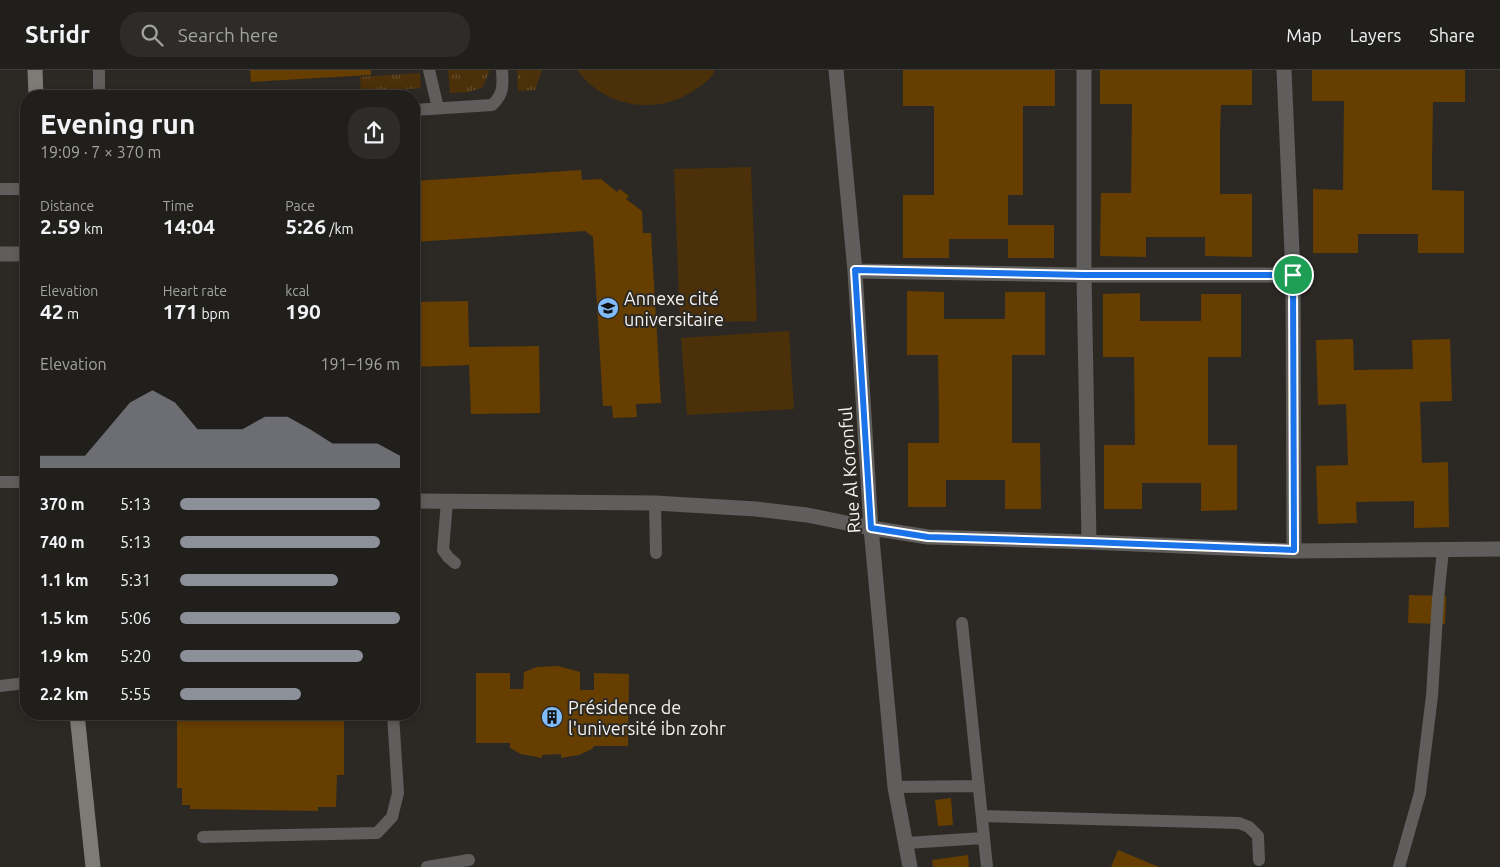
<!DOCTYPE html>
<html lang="en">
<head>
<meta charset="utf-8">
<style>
  :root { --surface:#211f1c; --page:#2d2c29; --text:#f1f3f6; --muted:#a2a2a3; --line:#3e3d3b; --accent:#8c9099 }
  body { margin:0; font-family:Ubuntu,sans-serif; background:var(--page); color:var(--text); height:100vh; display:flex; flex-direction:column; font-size:19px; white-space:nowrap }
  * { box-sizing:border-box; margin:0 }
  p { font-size:16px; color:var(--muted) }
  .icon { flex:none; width:28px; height:28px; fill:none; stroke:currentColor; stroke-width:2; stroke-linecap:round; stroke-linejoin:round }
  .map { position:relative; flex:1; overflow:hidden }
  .sheet { position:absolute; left:20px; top:20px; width:400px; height:630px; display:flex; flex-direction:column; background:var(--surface); border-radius:20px; box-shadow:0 2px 8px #0003,0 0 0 1px var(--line) }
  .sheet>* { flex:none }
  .pin { position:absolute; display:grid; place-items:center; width:42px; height:42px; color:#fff; margin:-21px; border:2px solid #fff; border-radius:50%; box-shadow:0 1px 5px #0007 }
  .round { display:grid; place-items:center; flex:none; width:52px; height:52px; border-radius:20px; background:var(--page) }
  .summary { display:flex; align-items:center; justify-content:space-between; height:85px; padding:0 20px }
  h1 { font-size:28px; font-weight:700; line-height:38px }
  .stats { display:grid; grid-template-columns:repeat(3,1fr); gap:8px; height:85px; padding:5px 20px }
  .stats div { display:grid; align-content:center }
  .stats b { font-size:21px; font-weight:700 }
  .stats small { font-size:14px; font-weight:400 }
  .stats p { font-size:14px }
  .chart { height:140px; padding:10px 20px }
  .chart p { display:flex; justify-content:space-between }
  .chart svg { width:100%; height:90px; margin-top:5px; fill:var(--accent); opacity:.7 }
  ul { padding:0 20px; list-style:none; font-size:16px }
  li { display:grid; grid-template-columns:80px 60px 1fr; align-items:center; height:38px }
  li i { height:12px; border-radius:6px; background:var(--accent) }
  header { display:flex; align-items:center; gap:30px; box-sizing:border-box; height:70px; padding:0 25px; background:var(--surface); border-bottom:1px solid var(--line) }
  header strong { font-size:24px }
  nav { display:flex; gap:28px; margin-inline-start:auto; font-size:18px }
  .search { width:350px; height:45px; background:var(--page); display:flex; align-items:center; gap:12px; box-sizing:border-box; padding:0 18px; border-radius:20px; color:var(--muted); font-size:19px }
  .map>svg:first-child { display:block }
</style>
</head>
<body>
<header>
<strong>Stridr</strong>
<div class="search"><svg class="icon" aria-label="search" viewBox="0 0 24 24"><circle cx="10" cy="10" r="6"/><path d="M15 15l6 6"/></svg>Search here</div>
<nav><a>Map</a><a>Layers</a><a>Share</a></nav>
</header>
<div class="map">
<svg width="1500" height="797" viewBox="0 0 1500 797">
  <defs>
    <pattern id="grass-tufts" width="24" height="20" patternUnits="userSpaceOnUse" patternTransform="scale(1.25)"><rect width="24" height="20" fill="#4b300a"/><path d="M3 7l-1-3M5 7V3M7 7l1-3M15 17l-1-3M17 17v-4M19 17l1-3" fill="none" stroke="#664e2e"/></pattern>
  </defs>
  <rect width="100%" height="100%" fill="#2c2925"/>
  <path fill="url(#grass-tufts)" d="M448 0H489V3L482 18 468 22 450 23Z
    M517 0H542L535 20 518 21Z
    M420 3 421 18 361 23 360 7Z"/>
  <path fill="#4b300a" d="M577 0H715C711 10 702 15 693 21 655 46 604 37 577 0Z
    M751 97 757 251 680 253 674 99Z
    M789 261 794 339 687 345 681 268Z"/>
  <path fill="#653e00" d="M250 0H371V5L251 12Z
    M903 0H1055V36H1023V125H1008V155H1054V188H1008V169H949V188H903V125H934V36H903Z
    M1100 0H1252V35H1221L1220 64V124H1252V187L1205 186V167H1146V187L1100 186 1101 123H1131L1132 34H1100Z
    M1312 0H1465V32H1433L1432 90V120L1464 121V183H1418V164H1358V183H1313V119L1343 120 1344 31H1312Z
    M581 100 582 110 601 109 617 122 620 119 629 126 626 129 642 141 643 163H651L661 333 636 334 637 347 613 348 612 336H603L593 167 585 161 414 172V111Z
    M907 221 944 222V249H1005V222H1045V285H1012V373H1040L1041 439H1005V410H946V437H908V373H939V345L938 285H907Z
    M1140 223V251H1201V224H1241V287H1208V375H1237V440L1201 441V413H1142V439H1104V375H1135L1134 287H1103V224Z
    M468 231 469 277 539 276 540 343 471 344 469 295 414 297V232Z
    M1353 269 1354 300 1413 299 1412 270 1450 269 1452 331 1420 332 1422 393 1448 392 1449 457 1414 458V431L1356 432 1357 453 1318 454 1316 396 1348 395 1346 334 1318 335 1316 270Z
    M1409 525 1446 526 1445 554 1408 553Z
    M558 596 580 602V620H594V603L629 604 628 676H594L592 679 579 685 561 688V684L542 685V688L521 684 510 678V673H476V603H510V619H523L524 602 537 597Z
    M177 644H344V705H337L336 737H318V741L190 739V735H182V718H177Z
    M951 728 953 755 938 756 935 730Z
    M1118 780 1159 797H1111Z
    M968 785 969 797H933L932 790Z"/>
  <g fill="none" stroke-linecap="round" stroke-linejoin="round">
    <path stroke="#5f5e5c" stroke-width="12" d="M99 0V26
      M429 0 438 38
      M414 40 492 35C504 24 503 15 502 0
      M0 119H26
      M0 412H26
      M447 431 443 480 448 487 455 493
      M655 433 656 483
      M962 553 987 797
      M0 616 26 613
      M895 717 979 716
      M982 746 1239 753 1249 757 1258 766 1259 790
      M203 767 377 763 392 747 398 723 393 644
      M907 773 983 768
      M427 797 469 790
      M1399 797 1420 723 1432 626 1438 529 1443 480"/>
    <path stroke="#5f5e5c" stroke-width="15" d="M836 0 855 201 871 458 895 717 910 797
      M1084 0V205L1089 472
      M1284 0 1293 205 1294 481
      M0 184H26
      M855 201 1084 205H1293
      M414 431 655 433 756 439 807 445 871 458 928 467 1089 472 1294 481 1500 479"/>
    <path stroke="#7e7b77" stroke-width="15" d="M35 0 36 26
      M77 644 93 797"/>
  </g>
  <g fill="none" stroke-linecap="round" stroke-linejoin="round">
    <g stroke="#fff" stroke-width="10">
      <path id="route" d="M855 200 1084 205H1293L1294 480 1089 472 928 467 871 458Z"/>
    </g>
    <use href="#route" stroke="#1a73e8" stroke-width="6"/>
  </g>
  <defs>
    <g id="university-disc" transform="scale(1.125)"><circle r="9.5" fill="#81bcfa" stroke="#2c2925"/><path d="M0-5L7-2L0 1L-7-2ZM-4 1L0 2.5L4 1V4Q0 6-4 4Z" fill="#111"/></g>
    <g id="building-disc" transform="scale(1.125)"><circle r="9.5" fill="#81bcfa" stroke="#2c2925"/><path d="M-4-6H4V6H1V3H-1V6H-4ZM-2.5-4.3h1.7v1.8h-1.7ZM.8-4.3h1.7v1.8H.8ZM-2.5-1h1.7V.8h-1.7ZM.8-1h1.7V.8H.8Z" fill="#111"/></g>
  </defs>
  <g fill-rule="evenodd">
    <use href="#university-disc" x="608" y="238"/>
    <use href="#building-disc" x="552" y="647"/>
  </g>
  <g text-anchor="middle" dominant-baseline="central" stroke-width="4" stroke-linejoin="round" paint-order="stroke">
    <g font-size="18" fill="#f5f2ef" stroke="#2c2925" text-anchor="start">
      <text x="624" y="228">Annexe cité<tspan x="624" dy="21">universitaire</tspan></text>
      <text x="568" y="637">Présidence de<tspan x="568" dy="21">l'université ibn zohr</tspan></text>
    </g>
    <g font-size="18" fill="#f5f2ef" stroke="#2c2925">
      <text transform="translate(849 400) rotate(-94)">Rue Al Koronful</text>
    </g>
  </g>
</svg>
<div class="pin" style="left:1293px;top:205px;background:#1e9e55"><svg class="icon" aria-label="arrive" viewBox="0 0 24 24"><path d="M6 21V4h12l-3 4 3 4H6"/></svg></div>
<section class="sheet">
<div class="summary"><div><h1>Evening run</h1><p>19:09 · 7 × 370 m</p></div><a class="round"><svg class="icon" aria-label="share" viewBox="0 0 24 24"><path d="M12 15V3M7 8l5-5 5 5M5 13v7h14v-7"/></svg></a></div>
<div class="stats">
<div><p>Distance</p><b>2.59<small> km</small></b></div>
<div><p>Time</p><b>14:04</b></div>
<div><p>Pace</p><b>5:26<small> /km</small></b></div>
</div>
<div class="stats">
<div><p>Elevation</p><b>42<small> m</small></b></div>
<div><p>Heart rate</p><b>171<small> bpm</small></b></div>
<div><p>kcal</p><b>190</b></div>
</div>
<div class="chart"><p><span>Elevation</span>191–196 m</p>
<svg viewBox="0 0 160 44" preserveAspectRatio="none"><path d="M0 44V38L10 38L20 38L30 25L40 12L50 6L60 12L70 25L80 25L90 25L100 19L110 19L120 25L130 32L140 32L150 32L160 38V44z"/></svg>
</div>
<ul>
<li><b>370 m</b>5:13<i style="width:91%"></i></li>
<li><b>740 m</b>5:13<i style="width:91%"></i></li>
<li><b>1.1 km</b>5:31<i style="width:72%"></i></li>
<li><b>1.5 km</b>5:06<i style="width:100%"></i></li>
<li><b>1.9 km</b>5:20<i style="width:83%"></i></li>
<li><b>2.2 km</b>5:55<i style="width:55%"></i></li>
</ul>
</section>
</div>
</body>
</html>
